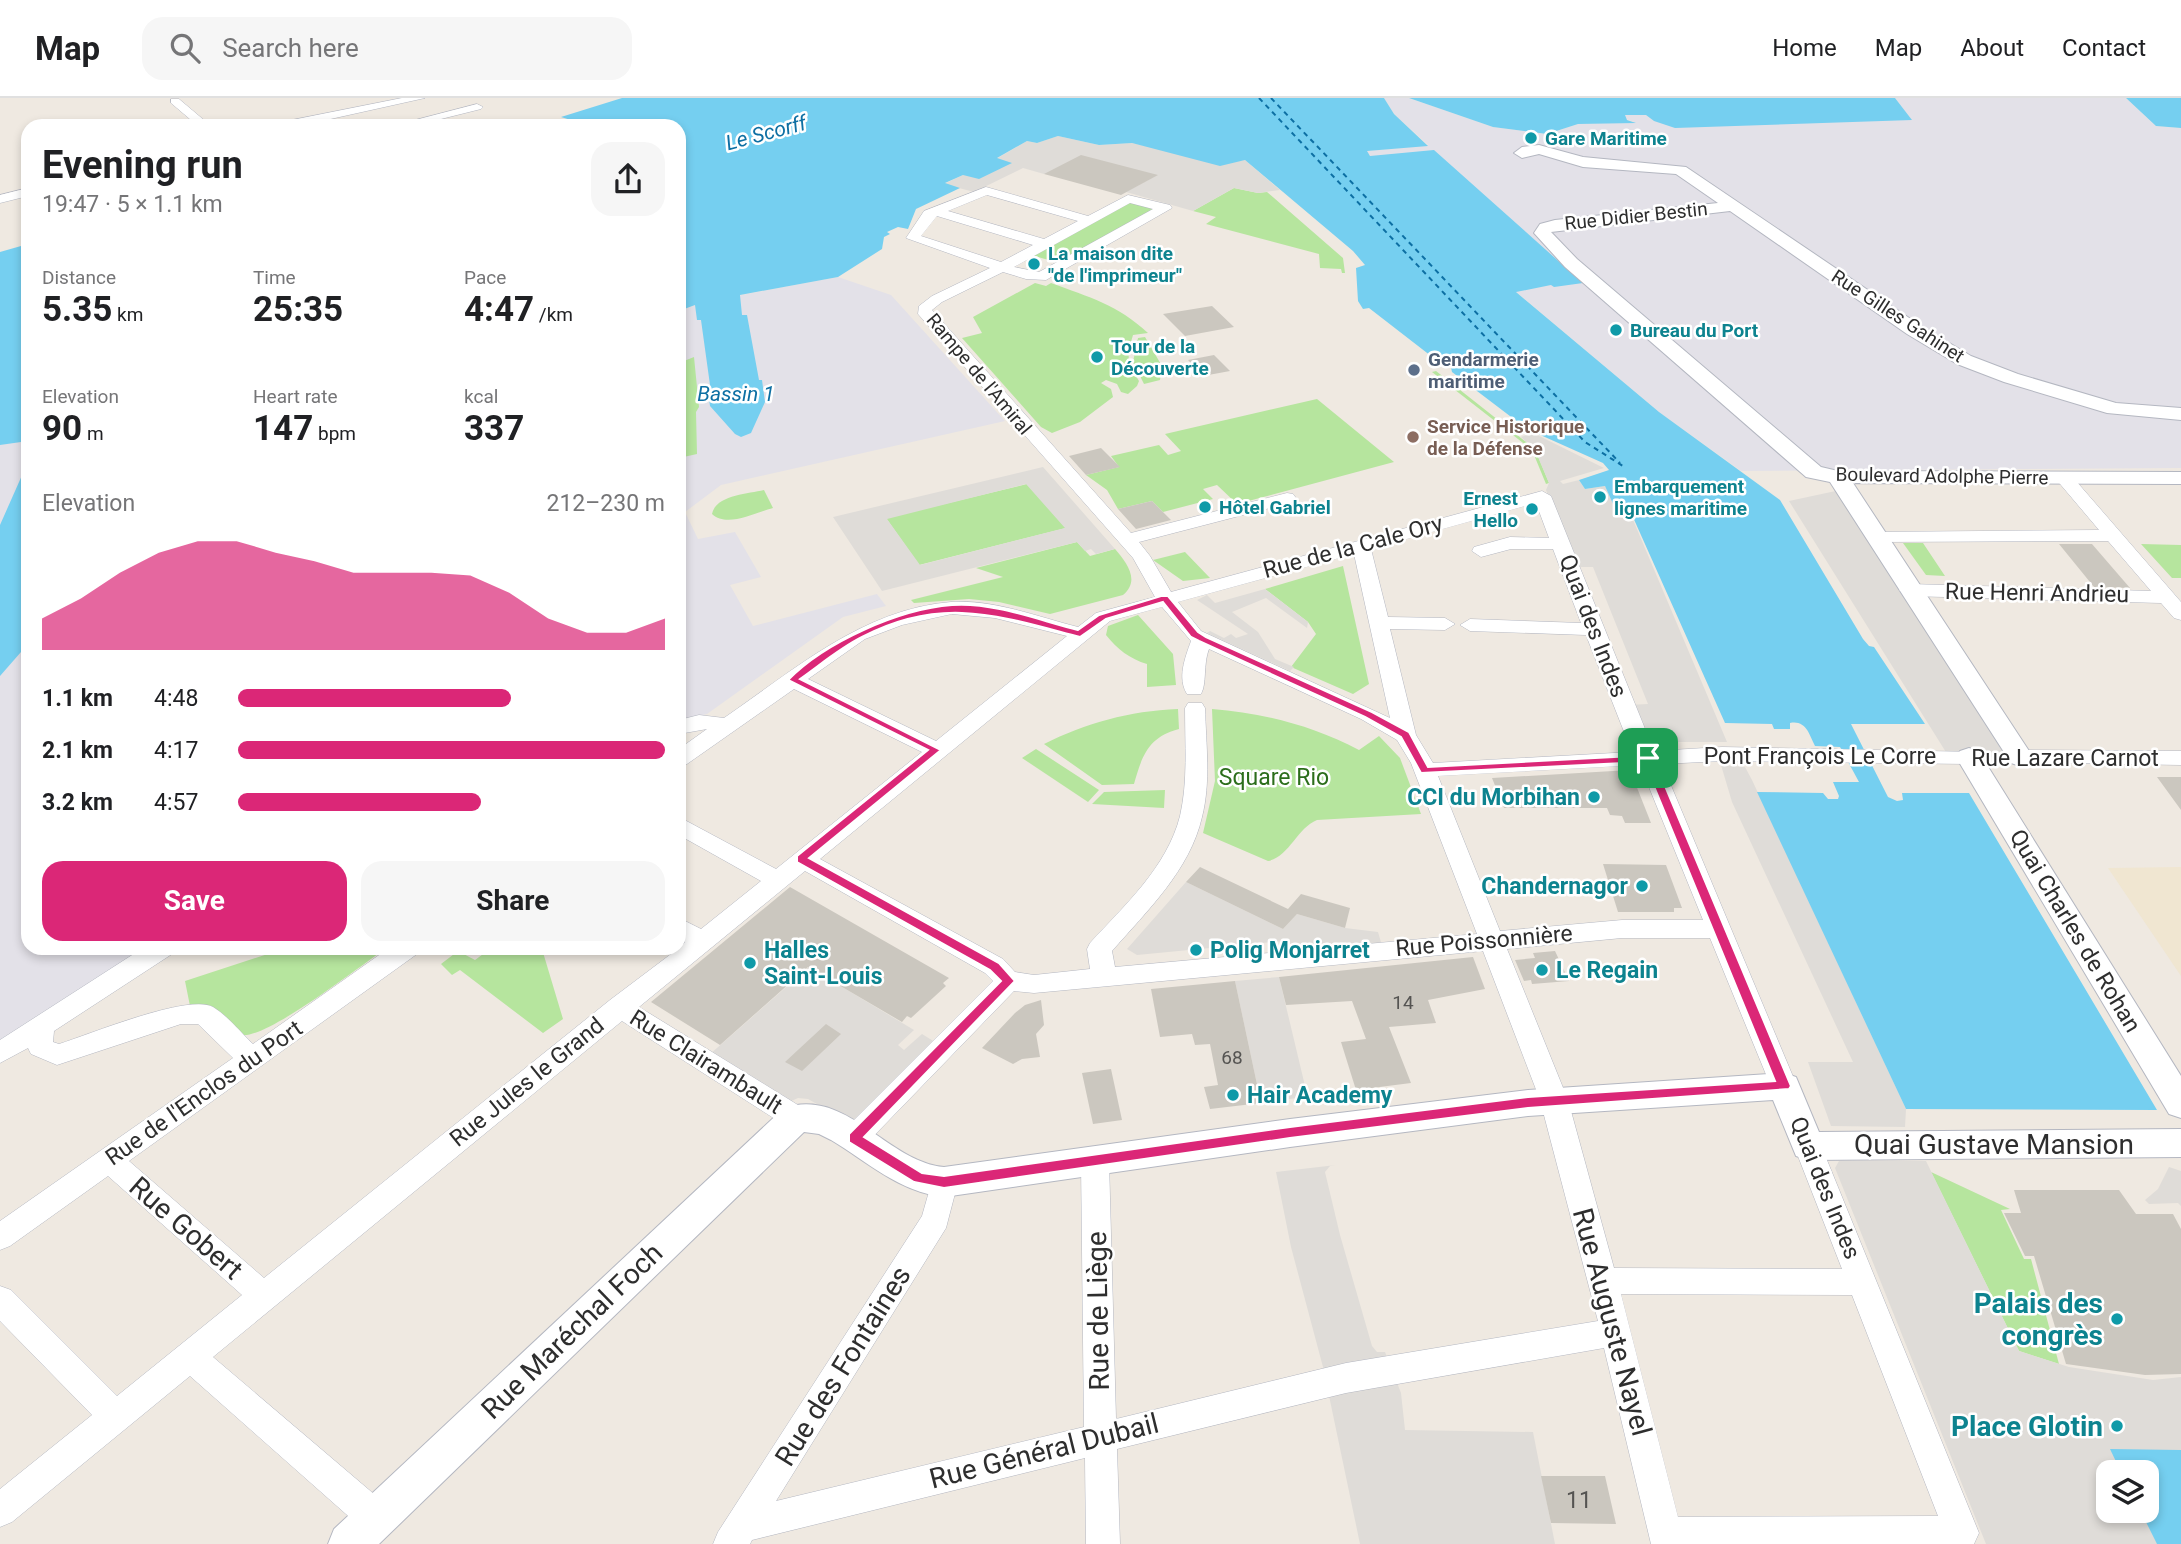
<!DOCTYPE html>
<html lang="en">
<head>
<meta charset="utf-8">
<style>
  :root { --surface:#fff; --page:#f6f6f6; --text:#202124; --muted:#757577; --line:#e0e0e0; --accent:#db2777 }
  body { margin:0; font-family:Roboto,sans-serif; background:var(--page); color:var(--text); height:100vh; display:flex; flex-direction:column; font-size:26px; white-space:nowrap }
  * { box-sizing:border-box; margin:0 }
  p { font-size:23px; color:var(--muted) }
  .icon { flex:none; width:38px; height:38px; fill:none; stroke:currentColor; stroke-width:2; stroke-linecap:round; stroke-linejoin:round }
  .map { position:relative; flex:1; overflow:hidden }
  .side { position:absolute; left:21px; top:21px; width:665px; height:836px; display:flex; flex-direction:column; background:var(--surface); border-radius:21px; box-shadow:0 4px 10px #0003 }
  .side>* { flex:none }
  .tools { position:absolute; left:2096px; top:1362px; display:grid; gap:14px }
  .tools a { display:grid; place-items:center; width:63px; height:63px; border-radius:14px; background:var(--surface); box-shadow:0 4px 10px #0003; font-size:35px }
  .pin { position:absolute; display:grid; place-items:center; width:60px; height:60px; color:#fff; margin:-30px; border-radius:14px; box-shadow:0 4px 10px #0006 }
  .round { display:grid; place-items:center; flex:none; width:74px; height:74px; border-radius:21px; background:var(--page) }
  .overview { display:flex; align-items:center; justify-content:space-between; height:119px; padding:0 21px }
  h1 { font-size:38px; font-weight:700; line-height:52px }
  .stats { display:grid; grid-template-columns:repeat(3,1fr); gap:10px; height:119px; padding:7px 21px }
  .stats div { display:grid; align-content:center }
  .stats b { font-size:35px; font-weight:700 }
  .stats small { font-size:19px; font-weight:400 }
  .stats p { font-size:19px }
  .chart { height:196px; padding:14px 21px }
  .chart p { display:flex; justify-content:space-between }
  .chart svg { width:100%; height:126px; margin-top:7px; fill:var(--accent); opacity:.7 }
  .button { display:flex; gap:14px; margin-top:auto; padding:14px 21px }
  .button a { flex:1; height:80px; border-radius:21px; background:var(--accent); color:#fff; font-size:28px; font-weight:700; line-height:80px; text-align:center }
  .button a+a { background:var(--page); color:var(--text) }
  ul { padding:0 21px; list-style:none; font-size:23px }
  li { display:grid; grid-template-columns:112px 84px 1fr; align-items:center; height:52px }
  li i { height:18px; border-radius:9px; background:var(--accent) }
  header { display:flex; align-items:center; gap:42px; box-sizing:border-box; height:98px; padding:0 35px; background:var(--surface); border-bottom:2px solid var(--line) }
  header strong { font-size:33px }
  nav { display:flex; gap:38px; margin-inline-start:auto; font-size:24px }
  .search { width:490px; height:63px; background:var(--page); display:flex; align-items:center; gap:18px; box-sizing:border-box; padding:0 24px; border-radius:21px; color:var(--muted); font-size:26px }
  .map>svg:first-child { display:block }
</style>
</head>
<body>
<header>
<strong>Map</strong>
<div class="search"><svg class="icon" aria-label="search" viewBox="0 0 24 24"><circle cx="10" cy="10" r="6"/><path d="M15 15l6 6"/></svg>Search here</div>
<nav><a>Home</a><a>Map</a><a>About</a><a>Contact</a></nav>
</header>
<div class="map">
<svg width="2181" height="1446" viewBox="0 0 2181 1446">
  <rect width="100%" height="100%" fill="#efe9e1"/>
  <path fill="#e3e1e8" d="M1384 0H1409L1493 29 1547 36 1578 26 1634 24 1626 21 1624 17H1646L1654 23 1911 21 1895 0H2126L2156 28 2181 30V370L1741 373 1659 314 1515 193 1551 187 1554 189 1370 58 1366 53 1428 47 1394 16Z
    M838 179 891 197 1005 323 721 387 685 414 698 441 735 434 761 479 730 487 753 528 877 496 886 508 843 519 707 616 679 623V213L695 207 698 222 741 197Z
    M18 343H28V850L147 851 0 944V347Z"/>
  <path fill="#f0e6d1" d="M2181 769V878L2108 770Z"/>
  <path fill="#b6e59e" d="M1234 90 1258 95 1267 94 1343 160 1345 175H1342L1341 171 1320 170 1319 156 1206 126 1216 119 1193 113Z
    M1131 104 1158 111 1059 165 1031 157Z
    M1035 185 1046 188 1051 185C1089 199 1118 207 1148 235L1133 237C1126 261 1127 262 1139 283L1137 288 1128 296 1121 294 1117 286 1106 282 1101 285 1111 291 1113 299 1080 324 1052 335 1041 329 962 240 982 235 973 219Z
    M1145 239 1162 268 1160 282 1144 286 1133 264 1138 240Z
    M694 259 699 309 696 314 697 356 679 360V265Z
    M1436 273 1535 351 1549 385 1546 386 1532 352 1432 274Z
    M1317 301 1394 364 1237 406 1217 387 1203 391 1213 401 1163 414 1152 403 1118 411 1107 392 1086 377 1119 369 1111 358 1159 347 1168 357 1181 353 1165 336Z
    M1027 386 1066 430 919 467 886 420Z
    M764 392 773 410C754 415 727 430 712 416 716 397 747 396 764 392Z
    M1077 444 1090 458 1115 451C1126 464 1141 482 1123 497L1050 516 999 504 969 501 914 505 911 502 1003 479 976 470Z
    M1903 445H1923L1945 478 1926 477Z
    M2141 446 2181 447V480H2172Z
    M1185 454 1210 480 1183 483 1153 462Z
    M1343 468 1369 586 1353 596 1291 569 1316 536 1308 524 1265 491Z
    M1138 517 1173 556 1176 587 1147 589V566C1130 561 1117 551 1106 537L1108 528Z
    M1178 611 1179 631C1148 639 1142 658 1134 686L1102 687 1044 646C1086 625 1129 613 1178 611Z
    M1212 611C1264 615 1313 628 1359 652L1379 638 1400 660 1421 716 1317 722C1297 730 1289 759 1268 763L1203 735 1215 683Z
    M1036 651 1099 692 1088 704 1022 660Z
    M1165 692 1164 710 1092 706 1104 694Z
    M283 851H385C360 868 267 941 242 937 226 935 205 917 190 908L185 883Z
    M490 851H542L563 921 543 935 460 872 452 877 441 866 458 853 475 862Z
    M1931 1074 2010 1111 2001 1112 2024 1161H2031L2059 1266 2019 1253Z"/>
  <path fill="#dfdcd8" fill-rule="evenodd" d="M1058 38 1099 47 1132 45 1226 65 1245 62 1280 92 1258 95 1234 90 1193 113 1126 94 1157 77 1044 76 1023 70 974 94 944 86 963 77 1010 65 996 61 1027 43 1037 45Z
    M1533 335 1604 370 1560 383 1563 386 1579 382 1585 391 1605 388 1618 416 1631 417 1727 644H1645L1628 607 1648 606 1593 469H1576L1546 392 1549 385 1535 352 1521 339Z
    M1043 369 1115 451 1096 456 1091 451 1085 453 1077 444 882 493 833 419ZM1026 386 1065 430 920 467 887 421Z
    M1845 391 2020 659H1949L1789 403Z
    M1265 491 1308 524 1307 530 1266 500 1232 514 1258 534 1275 561 1294 569 1290 573 1207 535 1210 533 1224 540 1231 536 1236 540 1248 536 1197 502 1207 497 1215 505Z
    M1721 667 1745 669 1752 682 1906 1011 1905 1029 1831 1028 1808 964H1853L1732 704Z
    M1186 784 1283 831 1297 816 1345 830 1378 834 1383 851 1288 862 1283 843 1137 857 1127 851Z
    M809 869 914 932 898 947 904 952 922 936 943 949 869 1025 849 1024 808 1001 798 1000 789 1004 709 957Z
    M1279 879 1306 992 1318 997 1261 1005 1235 883Z
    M1839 1063H1926L2019 1253 2069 1269 2153 1282 2181 1279V1446H1986L1835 1070ZM2109 1374H2147V1412H2109Z
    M1336 1067 1330 1068 1325 1074 1340 1137 1372 1248 1377 1254H1385L1401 1295 1405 1332 1533 1334 1555 1446H1360L1323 1269 1291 1149 1276 1074Z
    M2169 1069 2181 1073V1108L2178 1105 2149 1106 2145 1102 2158 1091Z"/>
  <path fill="#75cff0" d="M622 0H1384L1394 16 1428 48 1367 53 1370 58 1434 52 1583 185 1554 189 1551 187 1516 194 1659 314 1780 402 1863 541 1869 548 1874 549 1925 626H1851L1888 699 1897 703 1903 702 1902 695H1969L2157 1012 1906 1011 1757 694 1823 695 1828 701H1838L1839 698 1833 684H1859L1840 649 1815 648C1809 636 1806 622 1790 625V631H1774L1772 626 1725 625 1632 417H1618L1605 388 1585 391 1579 382 1609 372 1603 365 1527 331 1452 274 1450 265 1431 258 1369 210 1363 211 1358 203 1356 170 1365 167 1353 153 1245 62 1220 68 1132 45 1099 47 1058 38 1037 45 1027 43 997 60 1012 65 979 81 963 77 945 85 960 90 916 111 908 131 898 129 887 134 890 136 884 139 882 151 838 179 740 197 742 217H747L759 282H762L765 304 751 335 741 339 735 336 710 308 707 288 710 287 701 222H697L695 207 679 213V28H561L574 23 561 19Z
    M1409 0H1895L1912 22 1675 30 1654 23 1646 17H1625L1627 22 1636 25 1578 26 1547 36 1493 29Z
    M2126 0H2181V30L2156 28Z
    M28 146V343L0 347V154Z
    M27 366 28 546 0 578V427Z
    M2110 1351 2181 1352V1446H2157L2140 1412H2147V1374H2121Z"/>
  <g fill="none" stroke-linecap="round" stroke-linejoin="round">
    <path stroke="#0d6fa3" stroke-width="2" stroke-dasharray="5 4.5" stroke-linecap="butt" d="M1259 0 1585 344 1623 368
      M1271 0 1620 365"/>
  </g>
  <path fill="#cbc7bf" d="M1081 57 1158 77 1121 97 1044 76Z
    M1212 208 1234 229 1185 238 1163 216Z
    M1214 257 1230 273 1203 278 1188 262Z
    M1101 350 1120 369 1086 377 1069 358Z
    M1152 403 1171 422 1136 431 1118 411Z
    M2059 446H2092L2130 490 2094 489Z
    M1630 672 1651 725H1625L1622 718 1610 717 1607 710H1504L1492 680Z
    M2157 679H2181V712Z
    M1603 766 1666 767 1682 810H1674V814H1618Z
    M1200 769 1288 811 1301 796 1350 810 1345 830 1297 816 1283 831 1186 784Z
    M790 789 949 880 943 885 946 888 911 920 907 918 902 924 808 869 720 947 651 904Z
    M1555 853 1569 883 1532 886 1531 882 1524 883 1515 862 1535 860 1533 855Z
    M1473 859 1485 891 1428 902 1436 925 1389 929 1411 985 1356 992 1341 944 1366 941 1352 903 1286 907 1279 879Z
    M1235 883 1261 1005 1210 1011 1204 989 1218 987 1210 946 1195 947 1192 936 1160 939 1151 891Z
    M1041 902 1044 927 1036 936 1040 959 1022 961 1013 966 982 950 1015 915 1025 907Z
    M826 926 841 936 802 973 785 964Z
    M1111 971 1122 1022 1093 1026 1082 975Z
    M2014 1092H2119L2136 1116H2173L2181 1131V1276L2145 1277 2066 1266 2034 1158H2025L2004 1115H2021Z
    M1541 1378H1605L1616 1426 1551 1425Z"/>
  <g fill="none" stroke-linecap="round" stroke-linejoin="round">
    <g stroke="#b4b7c1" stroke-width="1">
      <path id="minor" d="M402 0H425L299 28H276L282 24Z
        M171 1H179L211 28H198L171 5Z
        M477 6 483 9 481 11 413 28H392Z
        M986 89 1088 118 1128 97 1170 107 1172 110 1046 182 1026 181 1003 174 942 204 932 212 1131 435 1287 395 1293 396 1296 400 1293 404 1139 444 1150 458 1171 494 1542 393 1551 398 1654 653 1722 649 1977 654 1980 659 1977 664 1969 666 1722 663 1662 666 1797 988 1794 996 1784 999 1774 996 1710 840H1622L1507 851 1568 1002 1614 1170 1842 1171 1794 1048 1798 1040 1808 1037 1818 1040 1979 1435 1974 1446H1651L1604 1250 1346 1295 1117 1351 1120 1446H1086L1085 1360 752 1442 750 1446H713L718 1434 922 1118 934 1076 944 1072 954 1076 958 1084 946 1130 776 1403 1084 1329 1081 1063 1085 1055 1095 1051 1105 1055 1109 1063 1116 1321 1346 1265 1598 1223 1540 1002 1483 853 1034 895 1014 893 864 1048 854 1051 844 1048 840 1040 844 1032 993 883 985 875 805 773 639 909 806 1012 810 1020 806 1028 796 1031 786 1028 622 923 213 1259 388 1408 393 1420 388 1432 376 1437 364 1432 190 1278 12 1424 0 1429V1391L92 1317 0 1223V1188L11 1192 117 1298 242 1197 108 1078 10 1148 0 1152V1123L233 960 198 926H181L57 967 31 956 28 950 0 965V942L143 850H175L172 856 54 933 53 944 59 946C88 937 189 895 213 909 228 918 241 935 253 946L389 850H420L417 856 129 1063 264 1180 610 902 679 850 685 844 679 840V820L701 831 761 783 679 737V719L776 771 922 654 794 591 687 666 679 668V651L707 631 679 636V622L699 617 724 620C794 572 863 511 951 504 993 501 1038 519 1078 529L1096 515 1155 499 1133 460 918 216 919 208 932 198 990 170 906 140 924 113ZM987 97 1078 123 1044 141 948 113ZM1130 105 1153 111 1039 174 1014 169ZM937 118 1033 147 1001 164 921 138ZM1536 405 1549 440 1510 439 1474 449 1472 453 1481 459 1511 451H1553L1581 525 1470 521 1460 527 1470 533 1586 537 1632 654 1433 665 1416 637 1390 531 1445 532 1455 526 1445 520 1388 519 1371 451ZM1354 456 1390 620 1201 533 1178 504ZM1162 509 1191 543C1185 560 1177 580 1187 596H1201C1207 586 1203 566 1209 551L1361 621 1397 642 1411 665 1477 836 1115 869 1112 853C1147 813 1190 772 1202 719 1211 684 1206 646 1205 610L1202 605H1188L1185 610C1185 646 1188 683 1180 718 1167 769 1125 807 1090 845L1087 851 1090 871 1034 877 1015 874 1003 861 820 761 1110 523ZM952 516 995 520 1067 538 936 643 808 581 865 541 902 527ZM1640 667 1703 822H1622L1500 833 1438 678ZM1621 1196 1852 1197 1938 1418 1678 1419Z
        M28 90V98L0 105V97Z
        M2064 375 2070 376 2181 504V522L2174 520 2161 505 1909 498 1899 492 1909 486 2151 493 2108 443 1875 444 1866 439 1875 434 2099 432 2055 380Z
        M2020 652 2181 653V667L2012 664 2009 659 2012 654Z"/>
    </g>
    <g stroke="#b4b7c1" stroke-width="2">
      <path id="tertiary" d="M1539 47 1583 59 1686 69 1921 228 1971 258 2018 276 2116 305 2181 310V322L2107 315 2004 284 1957 266 1907 236 1730 113 1551 134 1577 161 1821 369 1838 373 2181 374V386L1853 385 2033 659 2029 665 2020 668 2011 665 1830 384 1806 379 1565 169 1534 135 1540 126 1555 122 1718 105 1676 76 1583 69 1539 56 1522 60 1514 55 1522 49Z
        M1969 650 1978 653 1982 659 2181 978V1020L2169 1016 1956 659 1960 653Z
        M1784 975 1796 979 1819 1034 2181 1031V1059L1808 1062 1796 1058 1773 1002 1528 1018 1290 1049 944 1099C899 1094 868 1064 831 1042L819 1036 804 1034 379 1446H328L334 1431 784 1010C847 989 887 1064 944 1069L1290 1021 1528 992Z"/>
    </g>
    <use href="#minor" fill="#fff" fill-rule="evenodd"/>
    <use href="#tertiary" fill="#fff" fill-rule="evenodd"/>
  </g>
  <path fill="#db2777" stroke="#fff" stroke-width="2" fill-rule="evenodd" d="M1161 498H1168L1198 534 1206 539 1372 614 1409 634 1428 669 1652 657 1791 988 1789 991 1528 1010 1290 1040 944 1090 914 1084 849 1044V1036L1001 883 990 872 797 764V758L928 652 788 582C825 544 899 511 952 507 994 504 1038 522 1078 532L1099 517ZM1163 504 1191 539 1199 543 1365 619 1401 639 1421 675 1644 664 1775 983 1528 999 1290 1029 944 1078 922 1075 864 1039 1015 883 999 865 809 760 941 652 800 581C820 567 840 550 862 539 942 497 999 518 1080 539L1106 521Z"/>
  <g fill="#0f9aa8" stroke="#fff" stroke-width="2.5">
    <circle cx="1531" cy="40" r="7"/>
    <circle cx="1034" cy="166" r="7"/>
    <circle cx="1616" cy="232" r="7"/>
    <circle cx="1097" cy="259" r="7"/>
    <circle cx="1600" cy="399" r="7"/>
    <circle cx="1205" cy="409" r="7"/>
    <circle cx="1532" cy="411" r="7"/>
    <circle cx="1594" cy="699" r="7"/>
    <circle cx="1642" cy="788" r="7"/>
    <circle cx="1196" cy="852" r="7"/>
    <circle cx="750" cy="865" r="7"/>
    <circle cx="1542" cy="872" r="7"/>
    <circle cx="1233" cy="997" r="7"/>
    <circle cx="2117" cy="1221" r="7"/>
    <circle cx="2117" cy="1328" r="7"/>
  </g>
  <circle fill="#5c6f8a" stroke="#fff" stroke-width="2.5" cx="1414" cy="272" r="7"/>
  <circle fill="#8d6e63" stroke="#fff" stroke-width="2.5" cx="1413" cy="339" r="7"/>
  <g text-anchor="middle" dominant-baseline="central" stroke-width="5" stroke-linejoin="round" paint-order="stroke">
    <g font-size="19" font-weight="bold" fill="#0d838f" stroke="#fff" text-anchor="start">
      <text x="1545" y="40">Gare Maritime</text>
      <text x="1048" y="155">La maison dite<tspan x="1048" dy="22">"de l'imprimeur"</tspan></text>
      <text x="1630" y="232">Bureau du Port</text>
      <text x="1111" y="248">Tour de la<tspan x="1111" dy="22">Découverte</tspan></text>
      <text x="1614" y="388">Embarquement<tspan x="1614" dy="22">lignes maritime</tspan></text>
      <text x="1518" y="400" text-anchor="end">Ernest<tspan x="1518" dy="22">Hello</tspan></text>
      <text x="1219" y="409">Hôtel Gabriel</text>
    </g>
    <g font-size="19" fill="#2e2e2e" stroke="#fff">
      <text transform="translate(1636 118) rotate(-6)">Rue Didier Bestin</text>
      <text transform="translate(1898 218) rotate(33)">Rue Gilles Gahinet</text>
      <text transform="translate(979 276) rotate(50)">Rampe de l'Amiral</text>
      <text transform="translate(1942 378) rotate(1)">Boulevard Adolphe Pierre</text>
    </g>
    <g font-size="19" font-weight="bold" fill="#4e5e75" stroke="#fff" text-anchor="start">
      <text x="1428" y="261">Gendarmerie<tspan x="1428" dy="22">maritime</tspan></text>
    </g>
    <g font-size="19" font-weight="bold" fill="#785e54" stroke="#fff" text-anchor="start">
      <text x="1427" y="328">Service Historique<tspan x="1427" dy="22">de la Défense</tspan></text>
    </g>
    <g font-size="19" fill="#555452">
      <text x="1403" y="904">14</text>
      <text x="1232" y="959">68</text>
    </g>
    <g font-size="21" font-style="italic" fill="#0d6fa3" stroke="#fff">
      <text transform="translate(766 35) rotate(-15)">Le Scorff</text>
      <text x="736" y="296">Bassin 1</text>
    </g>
    <g font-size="23" fill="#2e2e2e" stroke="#fff">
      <text transform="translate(1353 449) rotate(-15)">Rue de la Cale Ory</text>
      <text transform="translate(2037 495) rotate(1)">Rue Henri Andrieu</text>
      <text transform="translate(1593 528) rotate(69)">Quai des Indes</text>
      <text x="1820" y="658">Pont François Le Corre</text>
      <text x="2065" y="660">Rue Lazare Carnot</text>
      <text transform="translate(2075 833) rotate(59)">Quai Charles de Rohan</text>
      <text transform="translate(1484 843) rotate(-5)">Rue Poissonnière</text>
      <text transform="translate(706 964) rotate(32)">Rue Clairambault</text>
      <text transform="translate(527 984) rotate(-39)">Rue Jules le Grand</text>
      <text transform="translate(204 995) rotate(-35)">Rue de l'Enclos du Port</text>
      <text transform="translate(1825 1090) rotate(68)">Quai des Indes</text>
    </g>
    <g font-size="23" fill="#2c6e1b" stroke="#fff">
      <text x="1274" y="679">Square Rio</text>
    </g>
    <g font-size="23" font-weight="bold" fill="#0d838f" stroke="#fff" text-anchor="start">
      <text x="1580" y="699" text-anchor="end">CCI du Morbihan</text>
      <text x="1628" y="788" text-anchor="end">Chandernagor</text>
      <text x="764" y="852">Halles<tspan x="764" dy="26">Saint-Louis</tspan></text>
      <text x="1210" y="852">Polig Monjarret</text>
      <text x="1556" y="872">Le Regain</text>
      <text x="1247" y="997">Hair Academy</text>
    </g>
    <g font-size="23" fill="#555452">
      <text x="1579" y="1402">11</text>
    </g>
    <g font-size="28" fill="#2e2e2e" stroke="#fff">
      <text x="1994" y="1046">Quai Gustave Mansion</text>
      <text transform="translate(186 1130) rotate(41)">Rue Gobert</text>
      <text transform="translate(1098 1213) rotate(-91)">Rue de Liège</text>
      <text transform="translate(1612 1224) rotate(75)">Rue Auguste Nayel</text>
      <text transform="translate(572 1233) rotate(-44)">Rue Maréchal Foch</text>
      <text transform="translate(843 1268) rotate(-58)">Rue des Fontaines</text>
      <text transform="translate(1044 1353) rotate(-14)">Rue Général Dubail</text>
    </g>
    <g font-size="28" font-weight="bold" fill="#0d838f" stroke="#fff" text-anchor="end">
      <text x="2103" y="1205">Palais des<tspan x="2103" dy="32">congrès</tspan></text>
      <text x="2103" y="1328">Place Glotin</text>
    </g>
  </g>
</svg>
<div class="tools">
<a><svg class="icon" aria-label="layers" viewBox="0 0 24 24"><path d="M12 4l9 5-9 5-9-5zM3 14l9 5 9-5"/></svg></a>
</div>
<div class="pin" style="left:1648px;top:660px;background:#1e9e55"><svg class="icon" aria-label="arrive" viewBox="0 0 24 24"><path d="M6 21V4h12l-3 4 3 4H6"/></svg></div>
<section class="side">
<div class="overview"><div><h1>Evening run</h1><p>19:47 · 5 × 1.1 km</p></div><a class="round"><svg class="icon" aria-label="share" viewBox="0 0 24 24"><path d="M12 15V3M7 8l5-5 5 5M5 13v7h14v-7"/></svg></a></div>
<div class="stats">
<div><p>Distance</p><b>5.35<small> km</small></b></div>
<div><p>Time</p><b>25:35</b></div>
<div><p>Pace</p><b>4:47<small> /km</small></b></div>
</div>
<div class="stats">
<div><p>Elevation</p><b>90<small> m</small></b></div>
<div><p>Heart rate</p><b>147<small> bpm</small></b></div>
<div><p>kcal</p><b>337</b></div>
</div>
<div class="chart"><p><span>Elevation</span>212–230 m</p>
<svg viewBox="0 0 160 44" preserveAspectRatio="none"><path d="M0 44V33L10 26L20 17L30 10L40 6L50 6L60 10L70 13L80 17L90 17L100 17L110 18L120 24L130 33L140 38L150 38L160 33V44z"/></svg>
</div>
<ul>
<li><b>1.1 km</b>4:48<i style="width:64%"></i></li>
<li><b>2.1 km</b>4:17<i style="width:100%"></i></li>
<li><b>3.2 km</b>4:57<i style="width:57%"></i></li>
</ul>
<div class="button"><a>Save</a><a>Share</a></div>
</section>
</div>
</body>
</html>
